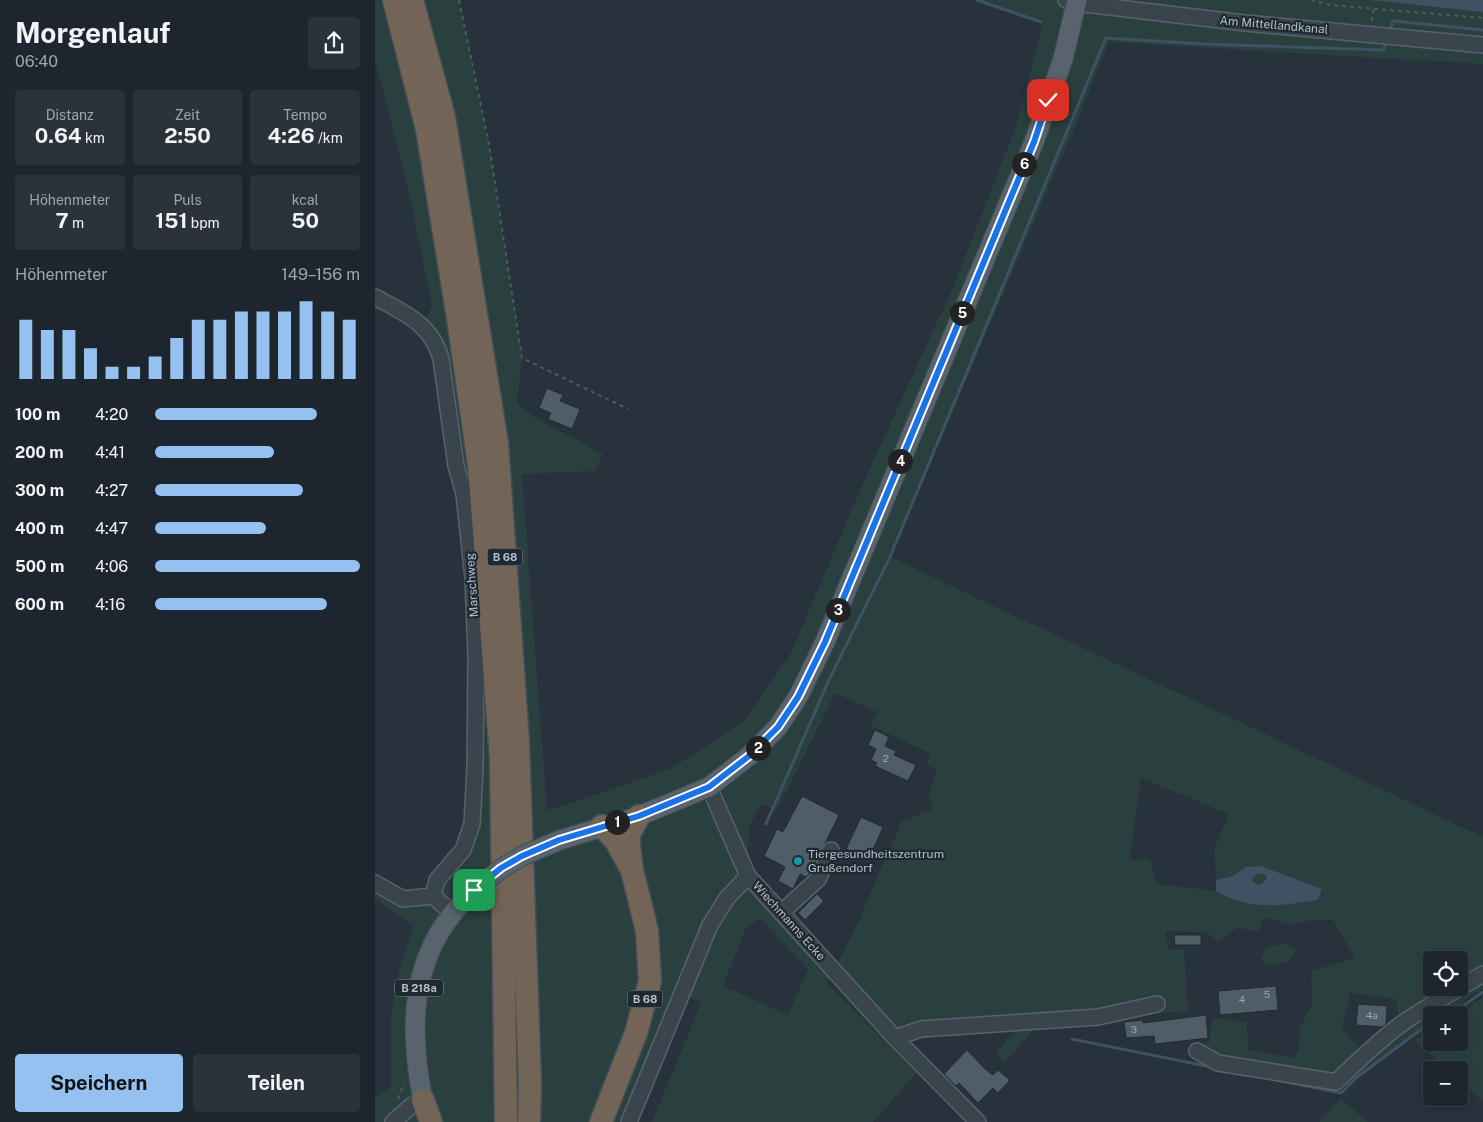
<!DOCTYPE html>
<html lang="de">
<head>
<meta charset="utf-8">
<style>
  :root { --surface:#1d262e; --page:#2a323a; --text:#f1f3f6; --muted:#a0a5aa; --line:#3b434a; --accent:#94c1ef }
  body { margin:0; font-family:"Public Sans",sans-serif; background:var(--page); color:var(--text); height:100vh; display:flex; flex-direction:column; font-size:19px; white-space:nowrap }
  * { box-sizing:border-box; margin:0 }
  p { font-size:16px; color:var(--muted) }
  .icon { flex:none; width:28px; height:28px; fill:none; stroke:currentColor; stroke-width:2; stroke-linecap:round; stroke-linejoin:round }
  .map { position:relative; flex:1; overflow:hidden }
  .details { display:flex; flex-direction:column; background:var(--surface); width:375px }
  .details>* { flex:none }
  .controls { position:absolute; left:1048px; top:951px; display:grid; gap:10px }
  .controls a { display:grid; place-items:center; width:45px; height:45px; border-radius:5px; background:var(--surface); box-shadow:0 2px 8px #0003,0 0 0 1px var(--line); font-size:25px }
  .pin { position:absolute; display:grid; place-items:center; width:42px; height:42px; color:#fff; margin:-21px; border-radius:10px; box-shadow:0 2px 8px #0006 }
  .km { position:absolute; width:25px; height:25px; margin:-12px; border-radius:50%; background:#222; color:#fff; font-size:14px; line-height:25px; text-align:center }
  .round { display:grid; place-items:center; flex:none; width:52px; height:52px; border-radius:5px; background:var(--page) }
  .summary { display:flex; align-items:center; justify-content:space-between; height:85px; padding:0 15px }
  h1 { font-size:28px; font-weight:700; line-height:38px }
  .metrics { display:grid; grid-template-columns:repeat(3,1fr); gap:8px; height:85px; padding:5px 15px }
  .metrics div { display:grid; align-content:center; border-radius:5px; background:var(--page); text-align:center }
  .metrics b { font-size:21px; font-weight:700 }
  .metrics small { font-size:14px; font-weight:400 }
  .metrics p { font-size:14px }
  .chart { height:140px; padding:10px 15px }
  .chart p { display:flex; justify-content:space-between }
  .chart svg { width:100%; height:90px; margin-top:5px; stroke:var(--accent); stroke-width:6 }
  .cta { display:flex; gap:10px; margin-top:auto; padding:10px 15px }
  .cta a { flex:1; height:58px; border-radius:5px; background:var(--accent); color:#111; font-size:20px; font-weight:700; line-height:58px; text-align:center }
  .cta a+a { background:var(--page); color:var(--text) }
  ul { padding:0 15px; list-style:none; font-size:16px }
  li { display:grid; grid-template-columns:80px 60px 1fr; align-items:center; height:38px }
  li i { height:12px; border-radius:6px; background:var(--accent) }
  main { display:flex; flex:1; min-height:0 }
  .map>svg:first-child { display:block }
</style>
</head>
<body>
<main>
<section class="details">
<div class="summary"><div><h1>Morgenlauf</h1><p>06:40</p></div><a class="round"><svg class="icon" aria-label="share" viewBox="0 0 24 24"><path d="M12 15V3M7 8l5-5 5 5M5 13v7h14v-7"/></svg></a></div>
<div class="metrics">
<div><p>Distanz</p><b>0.64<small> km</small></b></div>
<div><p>Zeit</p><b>2:50</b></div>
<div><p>Tempo</p><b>4:26<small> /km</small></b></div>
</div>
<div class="metrics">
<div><p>Höhenmeter</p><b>7<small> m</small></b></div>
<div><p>Puls</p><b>151<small> bpm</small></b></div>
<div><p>kcal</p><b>50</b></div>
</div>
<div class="chart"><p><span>Höhenmeter</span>149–156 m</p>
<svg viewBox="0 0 160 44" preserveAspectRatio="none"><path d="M5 44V15M15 44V20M25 44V20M35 44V29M45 44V38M55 44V38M65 44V33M75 44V24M85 44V15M95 44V15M105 44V11M115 44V11M125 44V11M135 44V6M145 44V11M155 44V15"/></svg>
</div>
<ul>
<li><b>100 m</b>4:20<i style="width:79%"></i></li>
<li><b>200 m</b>4:41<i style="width:58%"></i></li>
<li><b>300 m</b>4:27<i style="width:72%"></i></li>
<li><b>400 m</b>4:47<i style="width:54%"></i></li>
<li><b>500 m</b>4:06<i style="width:100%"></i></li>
<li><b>600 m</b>4:16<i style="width:84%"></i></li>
</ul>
<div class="cta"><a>Speichern</a><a>Teilen</a></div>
</section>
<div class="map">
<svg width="1108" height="1122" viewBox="0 0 1108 1122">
  <rect width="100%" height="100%" fill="#27323d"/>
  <path fill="#2a403f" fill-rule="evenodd" d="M0 0H19L104 465 131 1122H0V1099L16 1086V1019L24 970 39 926 0 899V883L28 899 58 896 88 850 101 655 66 359 47 325 57 306 33 188 0 60Z
    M37 0H84L114 144 147 358 142 403 160 418 228 454 219 471 147 474 172 811 295 769 369 722 416 653 487 486 579 285 641 127 668 23 597 0H996L1108 12V64L734 42 702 122 515 557 1108 837V989L1095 996 1075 1015H1056V1024L1048 1028 981 1078 961 1082 843 1063 822 1051 834 1041 837 1018 871 1022 874 1050 918 1058 924 1049 925 1028 937 1003 936 971 980 958 958 920H937L915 925 889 917 883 931 862 928 843 941 831 932 790 931 793 949 809 950 813 1011 546 1029 520 1038 459 971 452 983 541 1073 498 1122H277L326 1003 307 994 255 1122H230L265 1034 279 981 277 931 258 841 267 822 326 797 370 870 334 787 264 816 210 832 226 831 244 852 261 896 268 929 270 979 256 1031 221 1122H154L155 1085 143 742 122 443 69 117ZM460 693 502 712 495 725 555 753 551 764 562 770 553 795 558 809 527 821 482 925 459 970 373 876 374 827 386 804 402 811ZM766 778 854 814 839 849 841 880 857 876 871 867 886 866 946 889 942 900 915 904 891 905 865 902 841 891 782 884 775 860 755 859ZM385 918 433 969 413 1015 348 986 371 928ZM1056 960H1084V988H1056ZM975 993 1021 999 1025 1026 989 1055 967 1027Z
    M887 873 892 877 888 883 883 885 877 880 881 875Z
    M910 943 922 949C914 965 905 966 888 963L886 957 894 947Z
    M1108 997V1101L1084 1080V1070H1073L1039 1040 1056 1030V1042H1084L1083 1015Z
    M643 1027 658 1030 629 1064 621 1053Z
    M966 1099 993 1122H944Z"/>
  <path fill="#3e5264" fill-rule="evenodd" d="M996 0H1108V12Z
    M886 866 947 889 943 900C917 904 888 909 863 901 856 899 848 895 841 891V880L857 876 871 867ZM887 873 892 877 888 883 883 885 877 880 881 875Z"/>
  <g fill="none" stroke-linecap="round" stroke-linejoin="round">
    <path stroke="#3e5264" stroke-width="3" d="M602 0 666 22
      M1016 27 1018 21 1108 30
      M730 38 829 44 1009 50 1010 45
      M391 824 454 680 515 557 731 38
      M1075 1015 1108 992
      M697 1039 836 1067
      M901 1080 966 1093 981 1078 1048 1028 1056 1024"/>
  </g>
  <path fill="#505d67" stroke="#212b34" d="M172 388 188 395 185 401 205 409 197 429 173 419 176 413 164 408Z
    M500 730 514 737 510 746 521 751 519 755 541 765 533 781 500 766 502 763 496 760 501 749 493 745Z
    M427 796 464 815 435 873 431 877 425 874 418 889 403 881 410 867 389 856 402 829 408 832Z
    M486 817 508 827 494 859 471 849Z
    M442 894 449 901 430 920 423 913Z
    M799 935H826V945H800Z
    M901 986 903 1010 845 1015 843 991Z
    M983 1004 1012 1006 1011 1024 1007 1027 981 1025Z
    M831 1015 833 1038 780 1044 779 1036 751 1038 749 1022 768 1020V1023Z
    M592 1050 610 1069 618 1075 623 1070 635 1080 623 1093 618 1088 603 1103 584 1083 581 1086 569 1074Z"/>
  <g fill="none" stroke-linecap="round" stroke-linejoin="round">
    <g stroke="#58626b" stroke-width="18">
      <path id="minor" d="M691 0 701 3 870 23 1108 45
        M0 297C29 313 57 324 66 359L81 466 89 494 98 578 101 655 100 768 97 824 88 850 62 880 58 896
        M334 787 373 876 520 1038 603 1122
        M0 883 28 899 58 896 77 913
        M406 913 443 879 456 850
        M520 1038 546 1029 723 1017 782 1004
        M822 1051 843 1063 961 1082C982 1062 1002 1042 1025 1025 1051 1006 1080 991 1108 974
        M18 1122 36 1106 48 1100
        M254 1122 335 925 352 898 373 876"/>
    </g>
    <g stroke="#434d56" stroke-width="21">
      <path id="major" d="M185 840 264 816 334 787 374 756 403 727 423 697 450 642 659 142 688 59 702 0
        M48 1100C35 1036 34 967 78 913 84 905 92 898 99 890"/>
    </g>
    <g stroke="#454f58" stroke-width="25">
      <path id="highway" d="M19 0 52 129 83 318 104 465 126 758 131 1122
        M37 0 69 117 122 443 143 742 155 1085 154 1122
        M227 826 241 841 254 865
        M48 1100 56 1122
        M226 1122 261 1033 275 981 272 931 257 870 254 846V834L264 816"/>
    </g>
    <path stroke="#485c5c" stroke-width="2" stroke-dasharray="4 4" stroke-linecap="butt" d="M84 0 114 144 147 358 253 409
      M936 0 956 5 1108 18
      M997 21 999 8
      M23 1099 29 1083"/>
    <use href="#minor" stroke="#3a444d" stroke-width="15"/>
    <use href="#major" stroke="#58636d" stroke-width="19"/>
    <use href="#highway" stroke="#726558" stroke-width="22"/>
    <g stroke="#434d56" stroke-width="21" stroke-linecap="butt">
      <path id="major-bridge" d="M99 890 127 868 147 856 185 840"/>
    </g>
    <use href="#major-bridge" stroke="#58636d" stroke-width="19"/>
  </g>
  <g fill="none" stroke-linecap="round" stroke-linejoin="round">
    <g stroke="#fff" stroke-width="10">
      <path id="route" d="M99 890 126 868 147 856 184 840 264 816 334 787 374 756 403 727 423 697 450 642 659 142 673 100"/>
    </g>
    <use href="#route" stroke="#1a73e8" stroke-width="6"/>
  </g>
  <circle fill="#0f9aa8" stroke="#1f2932" stroke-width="2" cx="423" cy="861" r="5"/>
  <g text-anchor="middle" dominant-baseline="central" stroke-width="4.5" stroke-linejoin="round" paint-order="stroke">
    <g font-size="10" fill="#9ca6b0">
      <text x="511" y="758">2</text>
      <text x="892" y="994">5</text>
      <text x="867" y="999">4</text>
      <text x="997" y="1015">4a</text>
      <text x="759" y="1029">3</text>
    </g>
    <g fill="#1f2932" stroke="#89929b" stroke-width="1">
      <rect x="112.5" y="548.5" width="35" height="17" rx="4"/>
      <rect x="20" y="979.5" width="48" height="17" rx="4"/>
      <rect x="252.5" y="990.5" width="35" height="17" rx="4"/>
    </g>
    <g font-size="11" font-weight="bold" fill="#b6bfc8">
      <text x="130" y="557">B 68</text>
      <text x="44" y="988">B 218a</text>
      <text x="270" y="999">B 68</text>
    </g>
    <g font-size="12" fill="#b6bfc8" stroke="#1f2932">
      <text transform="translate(899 25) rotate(5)">Am Mittellandkanal</text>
      <text transform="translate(97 585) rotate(-94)">Marschweg</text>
      <text transform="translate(414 921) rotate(48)">Wiechmanns Ecke</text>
    </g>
    <g font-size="12" fill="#b6bfc8" stroke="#1f2932" text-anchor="start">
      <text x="433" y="854">Tiergesundheitszentrum<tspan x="433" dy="14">Grußendorf</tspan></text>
    </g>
  </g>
</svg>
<div class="controls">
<a><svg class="icon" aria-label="locate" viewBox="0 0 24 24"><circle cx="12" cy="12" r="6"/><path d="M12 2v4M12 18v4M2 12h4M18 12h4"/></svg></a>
<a>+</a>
<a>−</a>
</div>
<div class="pin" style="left:99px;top:890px;background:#1e9e55"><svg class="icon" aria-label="arrive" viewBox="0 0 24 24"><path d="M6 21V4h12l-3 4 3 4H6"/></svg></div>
<div class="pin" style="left:673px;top:100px;background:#d93025"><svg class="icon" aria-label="check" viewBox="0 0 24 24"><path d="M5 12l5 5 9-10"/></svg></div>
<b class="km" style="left:242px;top:822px">1</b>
<b class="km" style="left:383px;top:748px">2</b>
<b class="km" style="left:463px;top:610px">3</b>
<b class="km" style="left:525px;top:461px">4</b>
<b class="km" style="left:587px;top:313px">5</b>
<b class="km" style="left:649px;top:164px">6</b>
</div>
</main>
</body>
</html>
